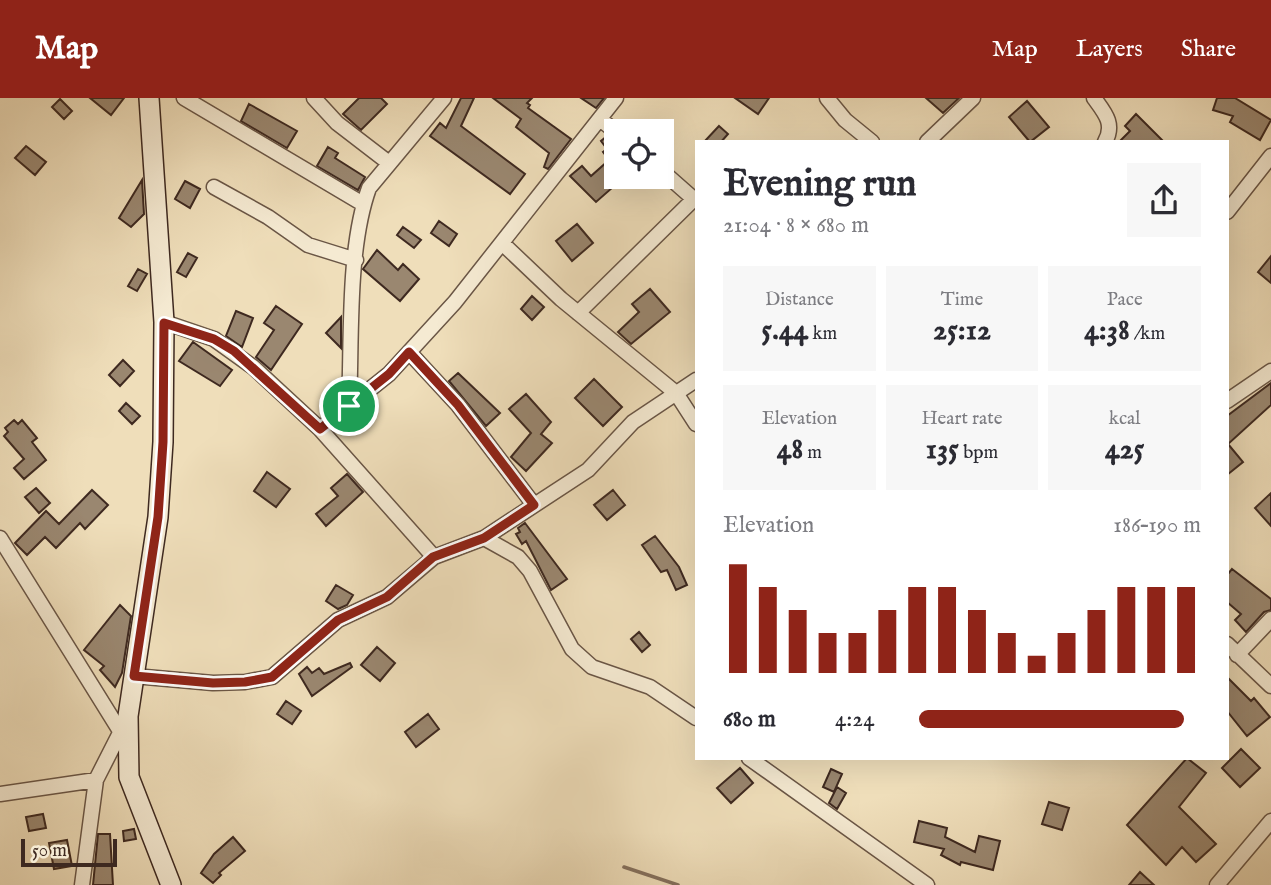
<!DOCTYPE html>
<html lang="en">
<head>
<meta charset="utf-8">
<style>
  :root { --surface:#fff; --page:#f7f7f7; --text:#2b2b33; --muted:#7c7c81; --accent:#8f2418 }
  body { margin:0; font-family:"IM FELL English",serif; background:var(--page); color:var(--text); height:100vh; display:flex; flex-direction:column; font-size:26px; white-space:nowrap }
  * { box-sizing:border-box; margin:0 }
  p { font-size:23px; color:var(--muted) }
  .icon { flex:none; width:38px; height:38px; fill:none; stroke:currentColor; stroke-width:2; stroke-linecap:round; stroke-linejoin:round }
  .map { position:relative; flex:1; overflow:hidden }
  .side { position:absolute; left:695px; top:42px; width:534px; height:620px; display:flex; flex-direction:column; background:var(--surface); border-radius:0px; box-shadow:0 7px 28px #0002 }
  .side>* { flex:none }
  .buttons { position:absolute; left:604px; top:21px; display:grid; gap:14px }
  .buttons a { display:grid; place-items:center; width:70px; height:70px; border-radius:0px; background:var(--surface); box-shadow:0 7px 28px #0002; font-size:35px }
  .scale { position:absolute; left:21px; bottom:18px; width:96px; box-sizing:border-box; padding-left:7px; border:4px solid #3e2920; border-top:0; font-size:19px; line-height:24px; white-space:nowrap; color:#3e2920; -webkit-text-stroke:5px #f5ead2; paint-order:stroke }
  .pin { position:absolute; display:grid; place-items:center; width:60px; height:60px; color:#fff; margin:-30px; border:4px solid #fff; border-radius:50%; box-shadow:0 2px 7px #0007 }
  .round { display:grid; place-items:center; flex:none; width:74px; height:74px; border-radius:0px; background:var(--page) }
  .headline { display:flex; align-items:center; justify-content:space-between; height:119px; padding:0 28px }
  h1 { font-size:38px; font-weight:700; line-height:52px }
  .metrics { display:grid; grid-template-columns:repeat(3,1fr); gap:10px; height:119px; padding:7px 28px }
  .metrics div { display:grid; align-content:center; border-radius:0px; background:var(--page); text-align:center }
  .metrics b { font-size:30px; font-weight:700 }
  .metrics small { font-size:19px; font-weight:400 }
  .metrics p { font-size:19px }
  .chart { height:196px; padding:14px 28px }
  .chart p { display:flex; justify-content:space-between }
  .chart svg { width:100%; height:126px; margin-top:7px; stroke:var(--accent); stroke-width:6 }
  ul { padding:0 28px; list-style:none; font-size:23px }
  li { display:grid; grid-template-columns:112px 84px 1fr; align-items:center; height:52px }
  li i { height:18px; border-radius:9px; background:var(--accent) }
  header { display:flex; align-items:center; gap:42px; box-sizing:border-box; height:98px; padding:0 35px; background:var(--accent); color:#fff }
  header strong { font-size:33px }
  nav { display:flex; gap:38px; margin-inline-start:auto; font-size:24px }
  .map>svg:first-child { display:block }
</style>
</head>
<body>
<header>
<strong>Map</strong>
<nav><a>Map</a><a>Layers</a><a>Share</a></nav>
</header>
<div class="map">
<svg width="1271" height="787" viewBox="0 0 1271 787">
  <rect width="100%" height="100%" fill="#efdeba"/>
  <filter id="stains"><feTurbulence type="fractalNoise" baseFrequency=".00286" numOctaves="4"/><feColorMatrix values="0 0 0 0 .2 0 0 0 0 .09 0 0 0 0 .02 0 0 0 .5 -.17"/></filter>
  <radialGradient id="worn" r=".72"><stop offset=".6" stop-color="#630" stop-opacity="0"/><stop offset="1" stop-color="#630" stop-opacity=".3"/></radialGradient>
  <g fill="none" stroke-linecap="round" stroke-linejoin="round">
    <path stroke="#84705d" stroke-width="3.5" d="M624 769 678 787"/>
  </g>
  <path fill="#9a8770" stroke="#3e2920" stroke-width="2" d="M90 0H124L111 17Z
    M359 0H381L387 6 361 32 343 16Z
    M461 0H474L461 28 525 76 510 96 430 38 440 25 446 30Z
    M493 0H532L527 5 530 7 528 10 571 41 548 71 544 69 549 55 516 29 521 21Z
    M581 0H604L596 10Z
    M735 0H769L758 16Z
    M926 0H959L943 15Z
    M1217 0H1235L1271 22 1260 42 1230 24 1233 18 1213 12Z
    M60 1 72 13 64 21 52 9Z
    M1027 3 1049 29 1030 44 1009 19Z
    M249 6 297 33 287 50 241 23Z
    M1136 16 1164 44H1119L1130 33 1125 28Z
    M719 28 728 36 721 44H704Z
    M606 39 616 43V79L621 82 596 104 570 78 582 68 591 78 609 62 603 54 607 51 601 43Z
    M26 48 46 64 35 77 15 60Z
    M328 49 338 55 335 60 365 79 358 92 317 68Z
    M142 82 144 116 131 129 119 120Z
    M185 83 200 91 190 110 175 101Z
    M439 123 457 136 449 148 431 135Z
    M577 126 593 145 572 163 556 143Z
    M403 129 421 142 414 150 397 137Z
    M377 152 398 172 403 166 419 181 400 203 363 171Z
    M188 155 197 160 186 179 177 174Z
    M1271 158V185L1258 174Z
    M138 171 147 176 137 193 128 188Z
    M650 191 670 214 631 246 618 234 639 214 632 206Z
    M532 198 544 209 532 222 521 211Z
    M276 208 302 226 271 272 256 259 274 232 264 225Z
    M236 213 253 220 242 249 226 238Z
    M341 219V250L326 235Z
    M193 244 232 272 220 288 179 263Z
    M123 262 134 273 120 288 109 277Z
    M458 275 500 315 486 328 449 283Z
    M594 281 622 309 603 328 575 300Z
    M1271 285V307L1228 346 1243 364 1227 377V318Z
    M526 296 551 324 541 336 552 345 526 373 511 359 531 335 509 311Z
    M126 305 140 318 132 326 119 313Z
    M14 322 18 326 22 322 37 340 32 344 46 362 24 381 14 370 24 361 4 338 8 334 5 330Z
    M267 374 290 391 276 409 254 393Z
    M347 376 363 394 326 428 316 416 338 398 331 390Z
    M36 390 50 405 39 415 25 399Z
    M92 392 108 407 85 431 80 425 56 450 45 439 27 457 15 445 46 413 59 426Z
    M613 392 625 407 607 422 594 407Z
    M1271 395V428L1255 410Z
    M525 425 567 481 551 492 526 443 522 446 516 436 520 434 518 430Z
    M655 438 679 469 687 487 676 492 667 472 661 474 642 447Z
    M1232 471 1271 501V512L1264 514 1246 534 1235 522 1241 516 1227 504V477Z
    M336 487 353 497 347 507 338 511 326 503Z
    M120 507 131 518 122 575 115 589 100 572 104 568 84 552Z
    M639 534 650 547 642 554 631 541Z
    M377 549 395 565 380 583 361 567Z
    M350 565 352 569 312 598 299 576 307 569 312 575 319 570 324 576Z
    M1227 579 1251 603 1254 600 1270 619 1247 638 1227 613Z
    M286 603 301 613 292 626 277 616Z
    M428 616 439 631 416 649 405 634Z
    M1241 651 1260 670 1240 689 1222 670Z
    M1187 660 1206 675 1179 709 1216 746 1196 764 1182 749 1166 767 1127 727Z
    M740 670 753 685 731 705 717 690Z
    M831 671 842 676 834 694 823 689Z
    M837 689 846 695 837 711 829 705Z
    M1049 704 1069 710 1062 732 1042 726Z
    M43 716 46 730 29 733 26 719Z
    M919 723 947 730 945 739 975 754 979 738 1000 743 993 772 961 764 960 767 941 757 944 751 914 744Z
    M134 731 136 741 124 743 123 733Z
    M98 736H110L113 787H93Z
    M233 739 245 753 219 775 221 777 213 785 201 775 214 756Z
    M67 742 72 768 54 771 49 745Z
    M1140 774 1154 787H1129Z"/>
  <g fill="none" stroke-linecap="round" stroke-linejoin="round">
    <g stroke="#6a5646" stroke-width="17">
      <path id="street" d="M184 0 363 106
        M314 0 337 25 389 65
        M827 0 845 22 872 44
        M1094 0C1105 15 1115 26 1105 44
        M600 21 616 34
        M927 44 973 0
        M662 73 696 103
        M214 89 268 119 308 147 356 162
        M1227 114 1271 58
        M502 145 561 201 676 295 696 326
        M578 215 694 101
        M164 224 214 241 253 269 320 331 434 459
        M409 254 458 307 534 407
        M1227 303 1271 273
        M349 308C352 242 347 151 369 90L444 0
        M320 331 389 276 455 204 616 0
        M0 440 120 633
        M484 440 518 459 530 473 572 551 592 569 650 589 696 620
        M1227 546 1271 588
        M1237 557 1271 521
        M134 578 213 585 245 584 272 579 338 522 387 499 434 459 484 440 588 372 633 324 696 282
        M749 660 927 787
        M0 696 96 682
        M82 787 96 682 125 625
        M1217 787 1271 723"/>
    </g>
    <g stroke="#3e2920" stroke-width="22">
      <path id="secondary" d="M149 0 164 224 163 344 158 419 128 618 129 679 171 787"/>
    </g>
    <use href="#street" stroke="#f5ead2" stroke-width="14"/>
    <use href="#secondary" stroke="#f5ead2" stroke-width="19"/>
  </g>
  <g fill="none" stroke-linecap="round" stroke-linejoin="round">
    <g stroke="#fff" stroke-width="14">
      <path id="route" d="M164 225 214 241 234 253 320 331 389 276 409 254 458 307 534 407 484 440 433 459 387 499 338 522 272 579 245 584 213 585 134 578 158 419 163 344Z"/>
    </g>
    <use href="#route" stroke="#8f2418" stroke-width="9"/>
  </g>
  <rect width="100%" height="100%" filter="url(#stains)"/>
  <rect width="100%" height="100%" fill="url(#worn)"/>
</svg>
<div class="buttons">
<a><svg class="icon" aria-label="locate" viewBox="0 0 24 24"><circle cx="12" cy="12" r="6"/><path d="M12 2v4M12 18v4M2 12h4M18 12h4"/></svg></a>
</div>
<div class="scale">50 m</div>
<div class="pin" style="left:349px;top:308px;background:#1e9e55"><svg class="icon" aria-label="arrive" viewBox="0 0 24 24"><path d="M6 21V4h12l-3 4 3 4H6"/></svg></div>
<section class="side">
<div class="headline"><div><h1>Evening run</h1><p>21:04 · 8 × 680 m</p></div><a class="round"><svg class="icon" aria-label="share" viewBox="0 0 24 24"><path d="M12 15V3M7 8l5-5 5 5M5 13v7h14v-7"/></svg></a></div>
<div class="metrics">
<div><p>Distance</p><b>5.44<small> km</small></b></div>
<div><p>Time</p><b>25:12</b></div>
<div><p>Pace</p><b>4:38<small> /km</small></b></div>
</div>
<div class="metrics">
<div><p>Elevation</p><b>48<small> m</small></b></div>
<div><p>Heart rate</p><b>135<small> bpm</small></b></div>
<div><p>kcal</p><b>425</b></div>
</div>
<div class="chart"><p><span>Elevation</span>186–190 m</p>
<svg viewBox="0 0 160 44" preserveAspectRatio="none"><path d="M5 44V6M15 44V14M25 44V22M35 44V30M45 44V30M55 44V22M65 44V14M75 44V14M85 44V22M95 44V30M105 44V38M115 44V30M125 44V22M135 44V14M145 44V14M155 44V14"/></svg>
</div>
<ul>
<li><b>680 m</b>4:24<i style="width:94%"></i></li>
</ul>
</section>
</div>
</body>
</html>
